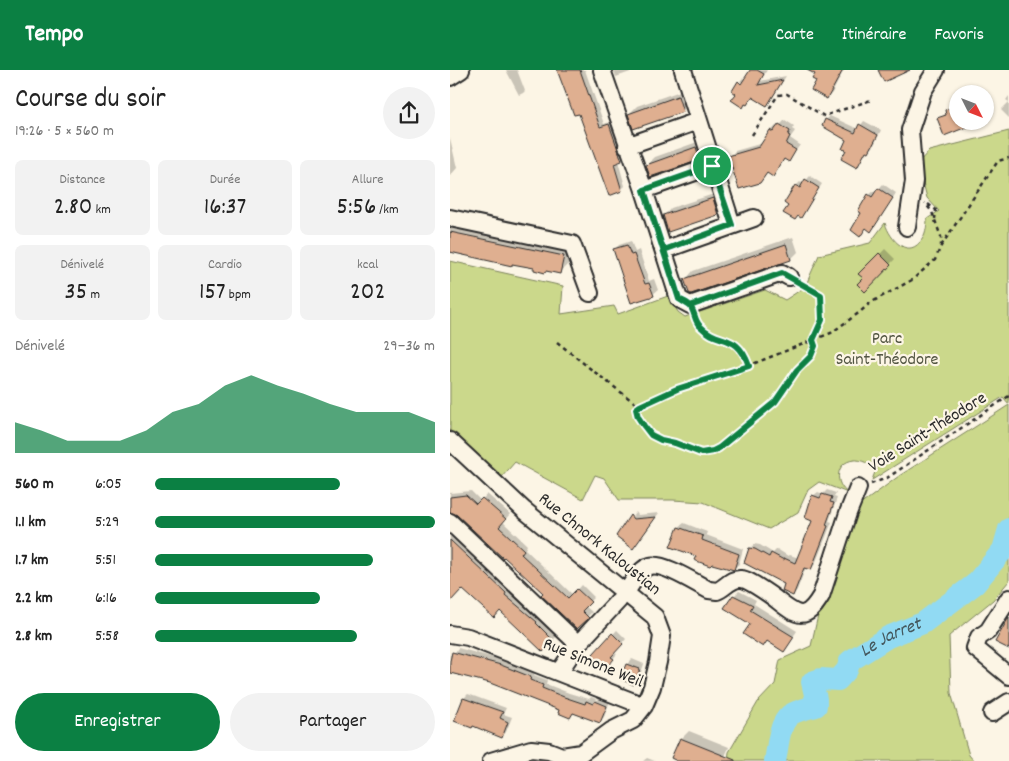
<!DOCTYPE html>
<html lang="fr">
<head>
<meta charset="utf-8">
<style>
  :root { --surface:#fff; --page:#f2f2f2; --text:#222; --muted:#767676; --accent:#0b8043 }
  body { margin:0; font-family:Dekko,sans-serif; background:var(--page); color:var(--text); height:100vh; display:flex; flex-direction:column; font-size:19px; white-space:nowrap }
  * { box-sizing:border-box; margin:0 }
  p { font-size:16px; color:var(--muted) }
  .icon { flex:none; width:28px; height:28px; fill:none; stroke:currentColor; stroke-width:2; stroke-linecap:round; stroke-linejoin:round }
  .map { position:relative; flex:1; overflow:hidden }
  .panel { display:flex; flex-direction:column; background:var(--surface); width:450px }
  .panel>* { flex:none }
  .needle { width:32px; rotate:132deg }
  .controls { position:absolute; left:499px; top:15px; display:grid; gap:10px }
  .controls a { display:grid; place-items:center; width:45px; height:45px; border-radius:50%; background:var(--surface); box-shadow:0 1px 4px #0004; font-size:25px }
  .pin { position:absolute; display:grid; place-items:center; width:42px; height:42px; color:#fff; margin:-21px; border:2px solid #fff; border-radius:50%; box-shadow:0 1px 5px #0007 }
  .round { display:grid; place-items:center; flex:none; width:52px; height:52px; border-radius:26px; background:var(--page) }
  .summary { display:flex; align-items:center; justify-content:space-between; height:85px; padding:0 15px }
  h1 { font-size:28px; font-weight:600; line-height:38px }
  .stats { display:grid; grid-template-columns:repeat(3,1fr); gap:8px; height:85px; padding:5px 15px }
  .stats div { display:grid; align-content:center; border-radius:8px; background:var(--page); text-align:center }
  .stats b { font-size:25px; font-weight:600 }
  .stats small { font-size:14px; font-weight:400 }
  .stats p { font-size:14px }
  .chart { height:140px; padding:10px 15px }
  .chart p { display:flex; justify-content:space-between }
  .chart svg { width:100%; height:90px; margin-top:5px; fill:var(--accent); opacity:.7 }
  .cta { display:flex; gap:10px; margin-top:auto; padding:10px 15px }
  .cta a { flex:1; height:58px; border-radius:30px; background:var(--accent); color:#fff; font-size:20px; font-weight:600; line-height:58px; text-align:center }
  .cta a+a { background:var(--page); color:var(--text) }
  ul { padding:0 15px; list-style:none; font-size:16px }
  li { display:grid; grid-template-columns:80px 60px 1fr; align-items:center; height:38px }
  li i { height:12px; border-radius:6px; background:var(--accent) }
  header { display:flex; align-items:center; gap:30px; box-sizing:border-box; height:70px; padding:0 25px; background:var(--accent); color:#fff }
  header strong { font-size:24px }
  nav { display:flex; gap:28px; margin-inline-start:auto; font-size:18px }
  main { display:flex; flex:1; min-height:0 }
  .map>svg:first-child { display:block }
</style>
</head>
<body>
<header>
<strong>Tempo</strong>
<nav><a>Carte</a><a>Itinéraire</a><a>Favoris</a></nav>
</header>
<main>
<section class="panel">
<div class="summary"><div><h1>Course du soir</h1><p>19:26 · 5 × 560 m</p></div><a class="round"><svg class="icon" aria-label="share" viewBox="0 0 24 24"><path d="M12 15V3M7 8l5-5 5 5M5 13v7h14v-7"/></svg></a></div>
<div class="stats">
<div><p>Distance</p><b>2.80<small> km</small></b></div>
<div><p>Durée</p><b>16:37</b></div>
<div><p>Allure</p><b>5:56<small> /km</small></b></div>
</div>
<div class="stats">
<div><p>Dénivelé</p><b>35<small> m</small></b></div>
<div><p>Cardio</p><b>157<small> bpm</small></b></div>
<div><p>kcal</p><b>202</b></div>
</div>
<div class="chart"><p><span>Dénivelé</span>29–36 m</p>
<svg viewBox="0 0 160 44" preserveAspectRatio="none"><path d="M0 44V29L10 33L20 38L30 38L40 38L50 33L60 24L70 20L80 11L90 6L100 11L110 15L120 20L130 24L140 24L150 24L160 29V44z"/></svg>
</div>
<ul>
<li><b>560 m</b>6:05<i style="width:66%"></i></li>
<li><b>1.1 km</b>5:29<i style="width:100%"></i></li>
<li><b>1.7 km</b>5:51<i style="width:78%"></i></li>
<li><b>2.2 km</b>6:16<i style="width:59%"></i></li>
<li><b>2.8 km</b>5:58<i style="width:72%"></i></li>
</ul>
<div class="cta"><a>Enregistrer</a><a>Partager</a></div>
</section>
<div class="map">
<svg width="559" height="691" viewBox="0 0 559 691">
  <rect width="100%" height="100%" fill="#fcf5e5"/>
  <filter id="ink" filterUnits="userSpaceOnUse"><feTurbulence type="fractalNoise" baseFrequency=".02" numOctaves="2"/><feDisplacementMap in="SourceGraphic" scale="10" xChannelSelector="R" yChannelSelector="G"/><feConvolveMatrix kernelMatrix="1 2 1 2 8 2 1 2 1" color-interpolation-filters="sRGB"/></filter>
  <g filter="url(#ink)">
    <path fill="#cbd88b" stroke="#7b825b" d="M559 61V334L553 327 422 410 427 397C420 395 411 389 404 390 385 392 384 414 398 423L369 412 358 420 348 442 319 459 253 432 223 430H169L154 408 145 405 133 429 65 392 51 408 0 360V191L113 216 111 244 164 236 168 244 218 226 228 242 235 247 315 220 335 230 355 217 369 185 420 173 435 153C440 170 459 191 473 168 476 164 477 154 477 149L489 141 477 128 468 93 479 81Z
      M559 335V511L543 530 499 566 501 623 519 685 524 691H278L279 682 308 632 325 614 330 590 361 576 369 541 410 435 449 406Z"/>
    <path fill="#0003" d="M56 0H67L75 21 73 23 69 25Z
      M109 0H135L154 54 163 51 175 86 168 91 175 116 171 120Z
      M164 0H186L166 7Z
      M302 0H317L310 11 336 6 321 30 303 26 297 34 296 18 297 16 290 11 293 8 296 10Z
      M368 0H394L382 23 377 28 367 11Z
      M236 19 240 33 233 41 179 44 187 36Z
      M559 26V48L551 40 559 32 556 30Z
      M508 33V51H528L494 64 488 49 497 43 496 40 501 36Z
      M380 46 408 59 414 51 431 60 423 77 419 81 417 80 407 97 397 80 398 69 376 50Z
      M335 50 344 56 342 59 345 61 340 68 350 75 339 90 335 88 323 105 318 102 309 112 280 86 285 81 313 73 321 61 326 56 328 57Z
      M0 68 7 98 0 106Z
      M253 70 257 81 249 89 197 95 205 87Z
      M360 106 372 114 351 146 346 116 350 112 353 114Z
      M433 114 446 123 425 156 421 160 417 157 410 165 413 143 419 125 424 121 426 122Z
      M270 122 275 136 268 143 214 146 221 138Z
      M0 151 122 177 119 193 110 202 0 181Z
      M343 167 348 182 341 189 236 209 243 201Z
      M181 171 185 182 189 180 199 211 204 209 208 220 203 224 165 179 169 175Z
      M435 179 445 189 415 220 414 208 410 204Z
      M377 420 386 423 384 427 387 428 379 451 382 452 365 494 361 499 356 497 347 520 343 525 336 514 300 479 304 474 310 475 323 483 327 479 338 486 340 485 349 488 364 450 363 426 368 422 373 424Z
      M21 421 31 431 37 424 60 444 53 452 77 475 75 479 123 525 132 515 144 527 135 536 142 542 127 557 95 523 8 444 0 441V423Z
      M186 442 188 445 209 443 183 477 167 465Z
      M234 453 257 462 256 465 293 479 289 494 284 498 222 476 229 457Z
      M0 461 60 518 58 519 91 546 108 565 93 580 50 540 12 517 0 524Z
      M289 521 306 530 304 534 347 561 334 580 318 570 313 575 284 526Z
      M167 560 176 569 164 583 167 584 157 596 144 584Z
      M8 578 56 591 85 602 84 605 97 610 96 614 119 623 139 629 141 627 148 630 150 627 160 631 154 647 149 651 124 642 120 646 111 639 41 612 0 602V585H3Z
      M182 589 194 594 189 608 184 613 177 594Z
      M18 624 56 638 53 644 62 647 56 662 52 666 14 628Z
      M239 661 279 677 273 691H230L231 669Z
      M197 688 205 691H193Z"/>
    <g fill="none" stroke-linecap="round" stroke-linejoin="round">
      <path stroke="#91daf3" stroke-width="22" id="s1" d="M325 691C328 678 328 655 340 645 347 640 358 638 366 636V629L362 612 371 609 388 610 397 600 400 591 438 567 473 553 525 514 553 480 559 459"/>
    </g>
    <path fill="#dfaf90" stroke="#2b2b2b" d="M107 0H130L150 57 159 54 172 91 164 94 172 121 159 126 129 44 124 45Z
      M300 0H307L314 4 308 15 333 10 317 36 302 27 297 35 295 34 293 38 281 30 286 24 282 21 288 11 291 14Z
      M357 0H393L377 29 361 20 366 11 362 9 365 4Z
      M428 0H460L434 12Z
      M228 26 233 42 183 59 178 44Z
      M508 35V51L529 52 494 66 487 48 496 45 495 40Z
      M375 49 405 63 409 54 428 65 419 82 416 81 407 98 391 89 396 80 392 79 396 70 372 56Z
      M329 54 340 61 338 65 340 66 336 74 346 80 339 92 334 89 323 107 317 103 310 113 289 119 278 86 309 77 320 60 323 62Z
      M246 77 250 90 200 107 196 95Z
      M355 109 369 118 351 148 348 146 345 150 333 143 338 136 334 133 345 115 350 118Z
      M428 118 443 128 421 162 416 158 410 167 401 160 411 143 408 141 418 124 422 127Z
      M263 128 268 145 218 162 213 145Z
      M0 162 114 186 110 204 96 201 95 203 84 200V198L62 194V196L0 182Z
      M336 174 341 190 241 224 239 223 234 209Z
      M177 175 181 185 184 184 195 214 199 213 204 226 181 233 163 179Z
      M429 183 441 195 415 222 407 214 413 208 408 204Z
      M372 424 382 427 380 432 384 433 376 455 378 456 361 500 354 498 343 526 332 521 334 514 294 493 299 478 305 479 319 487 321 483 334 490V488L345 493 362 451 355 448 362 425 370 428Z
      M16 425 26 434 32 428 56 449 49 457 74 480 71 484 118 528 127 519 141 532 132 541 139 548 127 559 91 525 93 523 54 487 53 488 7 445 0 442V427Z
      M180 445 183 449 206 447 183 479 166 466Z
      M228 457 253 466 252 470 289 484 284 500 262 494 260 496 244 490 246 486 220 477Z
      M0 470 56 523 55 525 87 552 86 553 104 571 93 582 50 541 44 548 12 519 0 532Z
      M283 525 303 535 300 540 344 567 334 582 317 571 313 577 293 564 300 554 274 538Z
      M559 547V579L545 572Z
      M162 563 173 574 161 587 164 589 153 602 146 595 138 592 144 585 143 584Z
      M2 582 51 595 81 607 80 610 93 615 92 618 114 627 135 634 136 631 143 634 145 631 157 636 150 653 123 643 120 648 108 643 109 640 40 613 0 603V591Z
      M176 594 190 599 184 615 170 609Z
      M13 628 53 642 50 648 58 652 52 668 23 656 22 658 4 651Z
      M230 668 285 690V691H227L221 688Z"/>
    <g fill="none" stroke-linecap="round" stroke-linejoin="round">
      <g stroke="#2b2b2b" stroke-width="20">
        <path id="minor" d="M152 0 194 120 229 229 240 235 332 203 339 207
          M233 0 282 155
          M0 7 11 0
          M177 76 248 51
          M194 120 262 96
          M0 148 122 174 140 223
          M457 157 464 111 460 60 473 21 486 0
          M214 180 304 148
          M0 371 74 440 205 547 212 566 208 592 202 617 194 636 183 650 161 661 131 683 112 686 99 681 81 679 41 691
          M0 452 128 574
          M176 522C182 514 190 498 200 496 213 492 247 514 259 520L267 521C275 518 281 508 291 509 296 509 301 513 305 515 313 520 321 525 328 531 348 547 356 551 371 526L398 443 408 418
          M559 528 538 561 529 567 525 578 559 606
          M0 564 18 567 194 636
          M109 602 128 574 169 530
          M542 643 559 632"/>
      </g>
      <path stroke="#2b2b2b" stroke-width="2.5" stroke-dasharray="4 4" stroke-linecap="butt" d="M302 65 328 25 337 24 374 46 421 30
        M478 134 486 140 485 149
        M491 176 548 91 559 88
        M351 214 371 225 372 250 363 270 365 276 361 286 347 300 325 332 269 378 263 381 251 383 225 373 211 370 201 365 194 356 188 347 186 339 189 336 227 319 280 303 381 263 410 242 420 233 462 210 485 190 491 176V167L482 142 475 133
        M246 248C253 266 274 265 288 275 294 280 297 288 299 296
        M107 272 142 300 189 336
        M421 414 437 408 559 326"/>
      <use href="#minor" stroke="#fcf5e5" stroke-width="16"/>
    </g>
  </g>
  <g fill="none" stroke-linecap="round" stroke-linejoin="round" filter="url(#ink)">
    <g stroke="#fff" stroke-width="10">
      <path id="route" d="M262 96 282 155 214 180 229 229C232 231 237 232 239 235 245 240 244 251 250 256 269 276 287 261 299 296L227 319 190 336 186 339 188 347 194 356 201 365 211 370 225 373 251 383 263 381 269 378 325 332 347 300 361 286 365 276 363 270 372 250 371 225 332 203 240 236 229 229 194 120 262 96"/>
    </g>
    <use href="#route" stroke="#0b8043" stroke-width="6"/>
  </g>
  <g text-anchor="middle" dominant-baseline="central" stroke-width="4.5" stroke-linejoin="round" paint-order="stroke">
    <g font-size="18" fill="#535643" stroke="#fcf5e5">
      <text x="437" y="269">Parc<tspan x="437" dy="21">Saint-Théodore</tspan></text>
    </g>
    <g font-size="18" fill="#2b2b2b" stroke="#fcf5e5">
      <text transform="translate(478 363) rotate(-32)">Voie Saint-Théodore</text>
      <text transform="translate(149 475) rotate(39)">Rue Chnork Kaloustian</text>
      <text transform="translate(143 594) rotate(22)">Rue Simone Weil</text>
    </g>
    <g font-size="19" font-style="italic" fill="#44575d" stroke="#fcf5e5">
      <text stroke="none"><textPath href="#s1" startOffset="198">Le Jarret</textPath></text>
    </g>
  </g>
</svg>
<div class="controls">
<a><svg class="needle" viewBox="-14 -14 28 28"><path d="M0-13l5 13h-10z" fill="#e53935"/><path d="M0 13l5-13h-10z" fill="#767676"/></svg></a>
</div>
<div class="pin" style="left:262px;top:96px;background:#1e9e55"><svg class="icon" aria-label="arrive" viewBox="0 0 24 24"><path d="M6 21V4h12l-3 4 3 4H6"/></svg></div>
</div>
</main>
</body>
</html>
